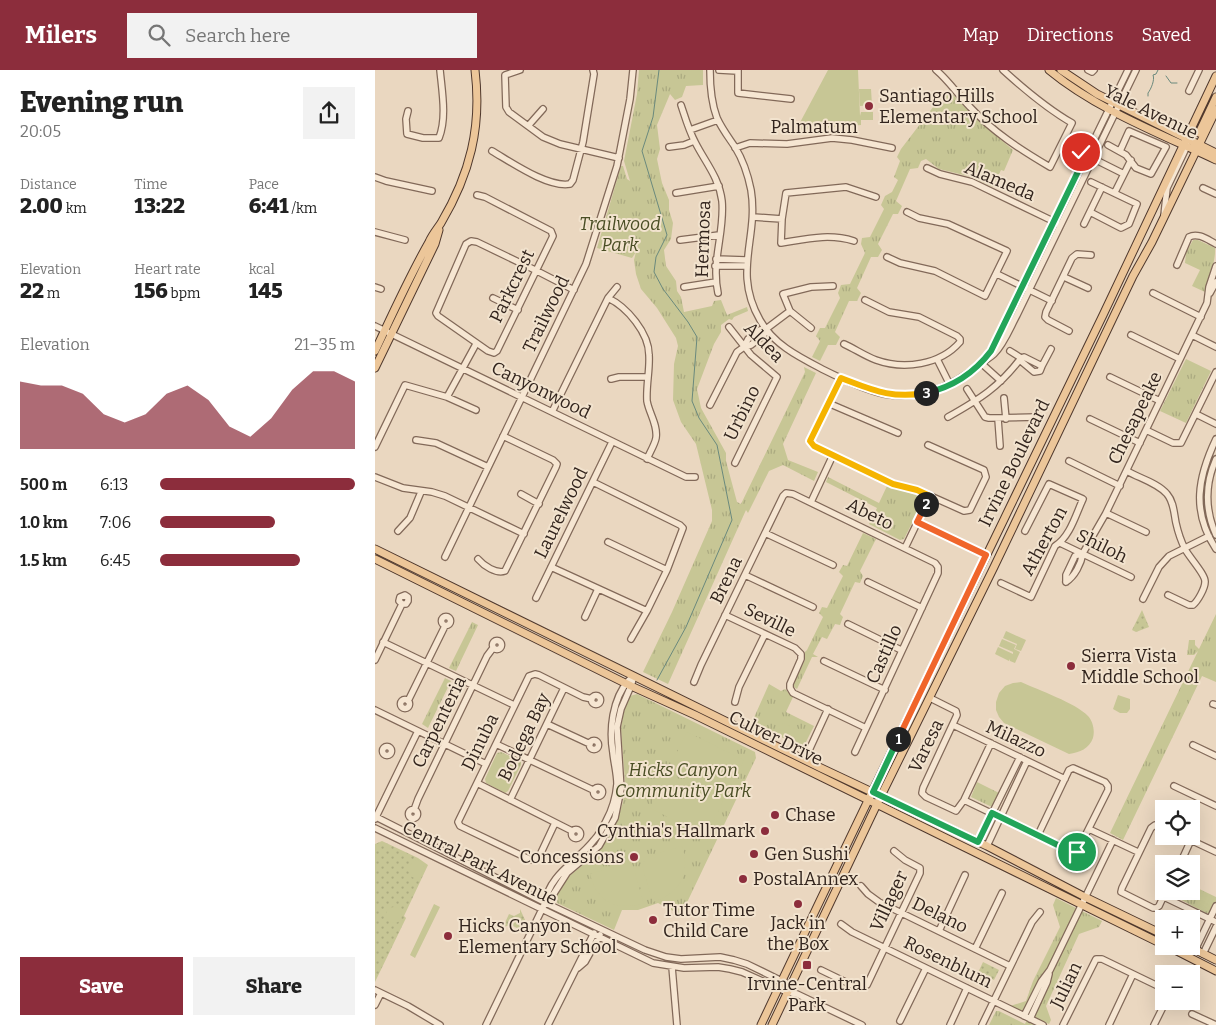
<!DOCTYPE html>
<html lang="en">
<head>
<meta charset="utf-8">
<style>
  :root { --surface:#fff; --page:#f2f2f2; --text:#222; --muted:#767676; --accent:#8c2d3c }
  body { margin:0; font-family:Bitter,serif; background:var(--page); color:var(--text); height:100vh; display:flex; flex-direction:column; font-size:19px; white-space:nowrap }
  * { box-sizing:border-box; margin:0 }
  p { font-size:16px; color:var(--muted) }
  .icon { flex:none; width:28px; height:28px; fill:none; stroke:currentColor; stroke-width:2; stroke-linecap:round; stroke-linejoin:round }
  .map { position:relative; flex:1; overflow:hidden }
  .details { display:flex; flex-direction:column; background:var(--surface); width:375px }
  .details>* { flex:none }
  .controls { position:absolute; left:780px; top:730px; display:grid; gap:10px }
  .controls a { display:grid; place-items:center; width:45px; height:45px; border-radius:0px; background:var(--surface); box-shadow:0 5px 20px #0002; font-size:25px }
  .pin { position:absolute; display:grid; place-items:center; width:42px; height:42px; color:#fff; margin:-21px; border:2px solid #fff; border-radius:50%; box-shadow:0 1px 5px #0007 }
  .km { position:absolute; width:25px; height:25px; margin:-12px; border-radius:50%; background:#222; color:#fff; font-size:14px; line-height:25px; text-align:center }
  .round { display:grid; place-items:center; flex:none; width:52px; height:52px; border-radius:0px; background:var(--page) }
  .overview { display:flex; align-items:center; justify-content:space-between; height:85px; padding:0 20px }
  h1 { font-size:28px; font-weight:800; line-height:38px }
  .metrics { display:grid; grid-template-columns:repeat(3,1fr); gap:8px; height:85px; padding:5px 20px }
  .metrics div { display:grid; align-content:center }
  .metrics b { font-size:21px; font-weight:800 }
  .metrics small { font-size:14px; font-weight:400 }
  .metrics p { font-size:14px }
  .chart { height:140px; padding:10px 20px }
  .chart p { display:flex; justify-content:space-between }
  .chart svg { width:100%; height:90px; margin-top:5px; fill:var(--accent); opacity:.7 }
  .button { display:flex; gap:10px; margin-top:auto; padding:10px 20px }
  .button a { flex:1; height:58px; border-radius:0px; background:var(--accent); color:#fff; font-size:20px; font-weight:800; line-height:58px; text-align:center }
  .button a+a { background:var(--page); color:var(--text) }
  ul { padding:0 20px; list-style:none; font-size:16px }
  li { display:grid; grid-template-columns:80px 60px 1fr; align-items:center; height:38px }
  li i { height:12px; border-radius:6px; background:var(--accent) }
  header { display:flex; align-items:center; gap:30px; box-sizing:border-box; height:70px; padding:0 25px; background:var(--accent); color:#fff }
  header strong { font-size:24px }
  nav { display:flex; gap:28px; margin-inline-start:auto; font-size:18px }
  .search { width:350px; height:45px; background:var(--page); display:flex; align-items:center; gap:12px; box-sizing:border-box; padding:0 18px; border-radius:0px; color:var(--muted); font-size:19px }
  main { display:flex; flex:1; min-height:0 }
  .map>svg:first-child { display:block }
</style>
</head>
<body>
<header>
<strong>Milers</strong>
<div class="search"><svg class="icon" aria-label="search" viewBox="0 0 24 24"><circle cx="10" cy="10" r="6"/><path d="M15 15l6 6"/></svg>Search here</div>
<nav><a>Map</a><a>Directions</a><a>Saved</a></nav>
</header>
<main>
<section class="details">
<div class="overview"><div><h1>Evening run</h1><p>20:05</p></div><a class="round"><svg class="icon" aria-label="share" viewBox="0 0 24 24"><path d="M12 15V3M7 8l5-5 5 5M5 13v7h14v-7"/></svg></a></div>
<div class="metrics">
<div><p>Distance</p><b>2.00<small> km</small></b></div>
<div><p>Time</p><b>13:22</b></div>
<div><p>Pace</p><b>6:41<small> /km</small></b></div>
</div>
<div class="metrics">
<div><p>Elevation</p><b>22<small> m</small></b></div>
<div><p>Heart rate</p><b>156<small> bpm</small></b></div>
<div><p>kcal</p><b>145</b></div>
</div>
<div class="chart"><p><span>Elevation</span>21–35 m</p>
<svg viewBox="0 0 160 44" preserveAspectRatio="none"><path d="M0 44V11L10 13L20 13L30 17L40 27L50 31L60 27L70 17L80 13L90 20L100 33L110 38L120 29L130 15L140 6L150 6L160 11V44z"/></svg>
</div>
<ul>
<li><b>500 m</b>6:13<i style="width:100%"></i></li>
<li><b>1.0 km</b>7:06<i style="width:59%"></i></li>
<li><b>1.5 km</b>6:45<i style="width:72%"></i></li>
</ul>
<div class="button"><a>Save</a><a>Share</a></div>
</section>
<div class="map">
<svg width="841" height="955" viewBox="0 0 841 955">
  <defs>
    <pattern id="grass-dots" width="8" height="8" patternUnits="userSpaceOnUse" patternTransform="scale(1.25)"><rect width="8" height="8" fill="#c7c695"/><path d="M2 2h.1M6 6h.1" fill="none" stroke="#abaa80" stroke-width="1.8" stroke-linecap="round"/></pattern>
    <pattern id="park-tufts" width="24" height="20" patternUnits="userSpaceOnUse" patternTransform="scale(1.25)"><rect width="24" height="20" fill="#c7c695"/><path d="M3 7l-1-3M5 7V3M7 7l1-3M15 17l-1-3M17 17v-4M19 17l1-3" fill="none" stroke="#abaa80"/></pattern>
  </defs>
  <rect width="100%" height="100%" fill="#ead7c0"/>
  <path fill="url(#grass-dots)" d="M767 540 774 557 761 562 757 560Z
    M7 771 43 788 53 795 29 846 31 848 0 912V774Z
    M145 839 151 852 148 861 136 855 128 857 134 844 139 846 145 843Z
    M608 892 624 900 619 910 610 906 606 915 599 911Z"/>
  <path fill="url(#park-tufts)" d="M264 0H328V15L311 16 307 27 300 30 295 24 282 55 285 79 282 89 287 113 294 130V140L298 153 296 169 289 180 291 196 301 211 302 221 306 227 309 242 337 236 339 231 346 230 352 245 372 237 373 241 359 247 357 250 354 249 346 255V262L339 274 322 319 326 338 351 383V391L362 432 366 434 430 302 429 297 441 303 408 374 413 390 443 402 439 411 408 395 394 401 373 443 371 440 293 614 268 602 297 542 337 451V440L321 374 306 352 298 330 299 294 303 276 301 268 282 238 266 219 261 204 259 190 261 182 257 188 222 178 246 96H248L252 109 255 111 249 91 262 24Z
    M574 20 599 47 638 80 629 101 626 100 618 117 593 106 564 99 551 89 546 91 543 98 535 99 521 131 527 136 523 144H518L503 174 507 180 503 187H496L482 218 486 223 482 231H474L460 262 465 267 461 275H453L445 291 437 287 445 271 441 266 445 258H450L465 228 463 223 466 215 475 214 490 183 486 174 487 168 495 167 509 139 506 135 510 126 517 122 523 110 519 107 525 91 522 87 526 79 565 28Z
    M818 170H823L840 178C841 193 833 207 830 222L817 216 825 200 810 193 811 183Z
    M811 289 836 301 811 353 785 341Z
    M453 407 504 433 512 416 547 427 548 431 529 469 525 470 494 454 502 438 451 412Z
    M488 463 501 469 485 501 488 506 485 513 480 512 465 544 468 547 465 555 460 554 452 569 447 567 438 584 443 587H437L422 619 419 617V613L430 590V582L432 580 448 547 444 543 447 537 452 538 468 506 464 502 468 495 472 496Z
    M841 544V612L827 606 748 770 735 763 823 581 819 585H812L814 570H820V575L824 579Z
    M97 552 103 555 81 601 74 598Z
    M70 608 76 611 53 658 47 654Z
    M394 614 406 621 410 619 418 627 411 642 439 656 429 676H424L377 652Z
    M262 624 380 682 381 688 306 845 283 833 263 840H247L239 860 182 833 180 828 192 808 215 789 227 776 243 748 248 732 250 712 246 659 249 640 255 626Z
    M126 682 146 691V695L133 721 130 723 111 713 110 709 122 683Z
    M602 712 624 723 617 737 596 727Z
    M816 815 841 827V831L834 843H831L797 825 796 821H816Z
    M681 828 727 851 724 857 704 864 671 936 676 950 674 954 662 949 659 955H614L621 941H624L650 954 654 945 635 936 651 931 658 911 685 857 678 835Z"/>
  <path fill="#c7c695" d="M453 0H483L485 46 486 42H498V50H486V55L421 60Z
    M484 19H496L497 35 485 36Z
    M631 561 651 570 646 581 640 579 642 574 628 568Z
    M627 569 641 575 639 579 645 582 640 593 635 591V589L634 591 620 584 623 577 638 584V582L624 576Z
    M646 612C663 620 701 633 713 646 718 651 720 661 718 668 714 679 705 682 694 684L629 653 624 647 621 640V632L624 623 630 616 638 613Z
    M743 625 755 629V639L752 643H745L738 639Z
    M408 653 425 661 426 664 424 670 421 671 404 663 403 661Z
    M312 662 369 690 352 725 295 696Z
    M292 703 348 731 331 766 275 738Z
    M307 776C316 802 305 824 278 832L267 796 271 787Z
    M42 789 47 792 50 800 44 810 37 807 33 801 35 795Z
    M252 793 258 796 269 834C241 840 222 833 215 804Z
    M59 834 65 837 40 888 35 885Z
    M11 845a8 8 0 1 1 16 0a8 8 0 1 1-16 0Z"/>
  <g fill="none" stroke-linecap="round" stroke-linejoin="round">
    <path stroke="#6a897d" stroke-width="1" d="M791 6 796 13H802
      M773 26V23C776 19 780 10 778 5L781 4 783 0
      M282 610 311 557 357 450 342 375 324 348 317 331 322 267 313 252 288 219 279 202 281 187 292 165 267 81 278 47 284 0"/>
    <g stroke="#826959" stroke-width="8">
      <path id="minor" d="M145 0 130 5 131 37 134 42 168 67 185 74 244 88
        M335 0C335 17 336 32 342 48 347 59 354 68 360 77 368 90 373 105 376 120 384 168 357 201 385 250 399 275 424 287 449 300 467 309 490 320 509 324 546 331 578 316 607 293 610 290 615 288 619 284 629 274 635 258 642 245L761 0
        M344 0 362 1
        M363 0V23L416 29
        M561 0C574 11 583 25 595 37 618 62 646 80 675 97L697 53C671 38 650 20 628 0
        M713 0 717 2 719 0
        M814 21 824 0
        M306 35C310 47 314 61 320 72 330 92 344 107 347 131 350 162 336 190 343 223
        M33 41 31 49 32 64 48 68H64C72 48 67 21 65 0
        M153 56 168 39
        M315 60 343 50
        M687 73 749 104
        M733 75 751 85 761 98 776 104 791 77 754 61 745 81
        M294 77 309 75 319 71
        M360 78 375 73 412 74 457 68 477 70 517 78
        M117 81C136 92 173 118 195 114L198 110 208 72 219 4 218 0
        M552 98 565 104 597 112 682 153
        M0 107 11 111 57 121
        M828 118 841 124
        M740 122 756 90
        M301 123 344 116
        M102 125 110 127 176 161 178 166 122 281 119 283 113 281 63 246 61 243 91 174 96 171 102 172 158 199 162 201 199 220
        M715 142 746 158 754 154 762 134 716 112
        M789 145 792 118 812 76V74
        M378 147 407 149
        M709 154 727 117
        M0 162 30 170
        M305 170 344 165
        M479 171C454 163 431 169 406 173L407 149 411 123 471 117 501 127
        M512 187 525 193 560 201 610 226 632 181 573 154 544 148 532 142
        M341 189 371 190
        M802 195 814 167C823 162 833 170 841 174
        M340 196H371
        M622 204 677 231
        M689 207 713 218
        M0 217 6 219
        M309 217 341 212
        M778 223 826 247
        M835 223 841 212
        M118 228 143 240
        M233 228C252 237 274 263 274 285 275 300 271 315 272 331 274 343 283 355 281 368 280 374 275 382 272 389
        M0 256 311 407H320
        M354 257 376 285 402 307 360 393
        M436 258 415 241 408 224 436 217 458 216
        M694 261 673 250 670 247 671 242 697 188 702 184 716 185
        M756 265 805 289
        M817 265 841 277
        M469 274C480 279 490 286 501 290 529 300 565 295 585 272V269L582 266 544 247 514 242 490 230
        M369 277 376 275 389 265V261
        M635 281 646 288 647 292 659 302 665 301 667 296
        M611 288 622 269 753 0
        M562 289 575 315
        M606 293 626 311
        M735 307 785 331
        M466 308 437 366 435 371 439 376 518 414 542 420 589 441 595 440 611 407 609 400 553 375
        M236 309 244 307H273
        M592 319 610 347 614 348 662 347
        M72 327 101 274
        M629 328 631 349
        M453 333 523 363
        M335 335 362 282 369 277 373 269 385 260 391 259 415 241
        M177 342 233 228 242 217
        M821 344 841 354
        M573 347C605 329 624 317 646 288L649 287 667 296 676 279
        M623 349 625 376
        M715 349 765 373
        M771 360 798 373H806L841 302
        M841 369C823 407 816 441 841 479
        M41 370 61 373 113 397
        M0 377 30 315 72 327 101 340
        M841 389C830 414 830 440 841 465
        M694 391 745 416
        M752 401C764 408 783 413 792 424 799 432 799 444 801 453 803 462 806 471 810 479 814 487 831 505 830 512 830 518 823 531 818 535H814L793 525
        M0 407 28 418 57 422 70 426 149 464
        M218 412 305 455 308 458 292 500 272 541 256 569
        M146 424 164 434
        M436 432 458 385
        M731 443 771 462
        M543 452 611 485
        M23 461 35 448 46 422
        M390 463 458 495
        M233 472 292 500
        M685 473 756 507
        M530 478 555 426
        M70 487 211 194 242 96 255 29 258 0
        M103 489C109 496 121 504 130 501L181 397 182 394 178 390 128 366
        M176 497 272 541
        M370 505 438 537
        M493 512 547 538
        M691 512C700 506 706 494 708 483L731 443 832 233 834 217 841 196
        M691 512V505L700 486 708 483
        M626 513 656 527 680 476C695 467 701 444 708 429L674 414 650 461
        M161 528 237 372
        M768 529 784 497 794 486 834 466
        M350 545 420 578 426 584V589L415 614V618L418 623 491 658
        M66.5 551a4.5 4.5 0 1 1 9 0a4.5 4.5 0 1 1-9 0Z
        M210 547 223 519
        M473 554 526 580
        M117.5 575a4.5 4.5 0 1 1 9 0a4.5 4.5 0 1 1-9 0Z
        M8 572 139 635
        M0 590 27 534H31L33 531V527L30 525 25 527 24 531 27 534
        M449 591 510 620
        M319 612 326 595 408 426 411 423 418 424 560 493 563 497V503L480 682
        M216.5 630a4.5 4.5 0 1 1 9 0a4.5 4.5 0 1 1-9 0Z
        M555 628 581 641 582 645 548 718 547 723 551 727 581 741 589 730 616 673
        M25.5 634a4.5 4.5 0 1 1 9 0a4.5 4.5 0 1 1-9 0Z
        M33 631 70 556
        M360 632 364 617 390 564
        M838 634 841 635
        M0 640 111 694
        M172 654 215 674
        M578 655 690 709
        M214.5 675a4.5 4.5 0 1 1 9 0a4.5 4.5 0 1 1-9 0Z
        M121 674 218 720
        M818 675 841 686
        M7.5 681a4.5 4.5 0 1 1 9 0a4.5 4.5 0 1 1-9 0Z
        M430 689 453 639
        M102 713 197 761
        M799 716 841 736
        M218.5 722a4.5 4.5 0 1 1 9 0a4.5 4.5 0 1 1-9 0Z
        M135 730 189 618
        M589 730 697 782H702L733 720V716L730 712 698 698 694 700 663 765
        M33.5 744a4.5 4.5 0 1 1 9 0a4.5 4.5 0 1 1-9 0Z
        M39 740 43 729 112 586 118 578
        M1 747 177 836 270 880 291 887 306 889 345 887 359 890 372 894 415 915 418 919
        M0 749 43 661
        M180 753 164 787 156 790 85 756 83 752 154 606 160 604 164 605 208 627 217 629
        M0 758 278 893 309 898 343 897 355 899 367 902 412 922 422 924 487 955
        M789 758 780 755 776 758 747 818 746 822 778 838H781L784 836 791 821
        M714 759 763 782
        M196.5 764a4.5 4.5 0 1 1 9 0a4.5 4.5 0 1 1-9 0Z
        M807 766 841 782
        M603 772 645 687
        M612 776 652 691
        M805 794 816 770
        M486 816 493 824 504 832 635 896
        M789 827 841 852
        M170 833C174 804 203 791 219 770 224 765 228 757 231 751 237 740 241 726 242 714 242 704 239 693 238 683 234 660 237 629 254 610
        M466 854 477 862 668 955
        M564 861 590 805
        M600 879 627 823
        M820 880 841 836
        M828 884 841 857
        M297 897 302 955
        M203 898 210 892 225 865
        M446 900 481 917 485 918 492 915 545 803V798L530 790 519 781
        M0 920 33 936 65 955
        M0 935 6 923
        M817 944 841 955
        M649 946 666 912 675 900 738 770
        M655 949 672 912 674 904
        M525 951 551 898
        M111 955 170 833 176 828 192 803 224 776 240 748 246 719 242 657 246 639 256 616 259 606
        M173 955 219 863
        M575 955 592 918
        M607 955 657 852 665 842
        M688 955 721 889H727L789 919
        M734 955 758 904
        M779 955 791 931"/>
    </g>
    <g stroke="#4f382d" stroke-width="9">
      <path id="major" d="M674 0C721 39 786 64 841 90
        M686 0 722 24 841 83
        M824 63 841 27
        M0 281C17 245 34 207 54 172 57 165 62 159 66 153 95 104 107 57 100 0
        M0 298 60 174 64 160
        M0 479 446 698 612 776 710 827 789 865
        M0 489 256 616 320 645 789 875
        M792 876 841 901
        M813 876 841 890
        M386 955C498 717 614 481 728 245 766 165 803 85 841 6
        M397 955 502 734 619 497 758 206 777 172 841 40"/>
    </g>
    <use href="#minor" stroke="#f6e6d2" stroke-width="5.5"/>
    <use href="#major" stroke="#ecc699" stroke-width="7"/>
  </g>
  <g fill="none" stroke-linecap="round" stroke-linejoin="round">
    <g stroke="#fff" stroke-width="10">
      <path id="split-1" d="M523 669 498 722 603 772 617 743 697 782H702"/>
    </g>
    <g stroke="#fff" stroke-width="10">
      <path id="split-2" d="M523 669 611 485 542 452 551 434"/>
    </g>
    <g stroke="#fff" stroke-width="10">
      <path id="split-3" d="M551 323C516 329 498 320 466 308L435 371 439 376 518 414 542 420 555 426 551 434"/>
    </g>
    <g stroke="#fff" stroke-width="10">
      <path id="split-4" d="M551 323C578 317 600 302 616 281L711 85 706 82"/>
    </g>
    <use href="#split-1" stroke="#22a559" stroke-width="6"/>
    <use href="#split-2" stroke="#f0652b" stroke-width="6"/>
    <use href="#split-3" stroke="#f5b400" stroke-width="6"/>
    <use href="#split-4" stroke="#22a559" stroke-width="6"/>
  </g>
  <g fill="#8c2d3c" stroke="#f2e3ce" stroke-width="2">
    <circle cx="494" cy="36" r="5"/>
    <circle cx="696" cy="596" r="5"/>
    <circle cx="400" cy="745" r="5"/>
    <circle cx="390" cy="761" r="5"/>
    <circle cx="379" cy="784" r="5"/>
    <circle cx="259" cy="787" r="5"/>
    <circle cx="368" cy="809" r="5"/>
    <circle cx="423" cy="834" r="5"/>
    <circle cx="278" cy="850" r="5"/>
    <circle cx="73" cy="866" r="5"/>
    <rect x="427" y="890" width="10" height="10" rx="2.5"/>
  </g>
  <g text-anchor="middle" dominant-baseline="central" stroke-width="4" stroke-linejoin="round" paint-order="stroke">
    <g font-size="18" fill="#32241d" stroke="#f2e3ce" text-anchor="start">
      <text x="504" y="26">Santiago Hills<tspan x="504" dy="21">Elementary School</tspan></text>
      <text x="706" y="586">Sierra Vista<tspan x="706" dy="21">Middle School</tspan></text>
      <text x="410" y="745">Chase</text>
      <text x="380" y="761" text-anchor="end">Cynthia's Hallmark</text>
      <text x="389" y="784">Gen Sushi</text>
      <text x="249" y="787" text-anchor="end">Concessions</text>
      <text x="378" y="809">PostalAnnex</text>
      <text x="288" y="840">Tutor Time<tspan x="288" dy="21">Child Care</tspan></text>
      <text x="423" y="853" text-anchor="middle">Jack in<tspan x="423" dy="21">the Box</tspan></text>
      <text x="83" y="856">Hicks Canyon<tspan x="83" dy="21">Elementary School</tspan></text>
      <text x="432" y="914" text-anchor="middle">Irvine-Central<tspan x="432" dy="21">Park</tspan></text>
    </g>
    <g font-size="18" fill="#32241d" stroke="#f2e3ce">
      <text transform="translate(776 42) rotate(26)">Yale Avenue</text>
      <text x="439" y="57">Palmatum</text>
      <text transform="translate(625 111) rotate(23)">Alameda</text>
      <text transform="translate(328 169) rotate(-88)">Hermosa</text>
      <text transform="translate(137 216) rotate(-64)">Parkcrest</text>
      <text transform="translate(171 244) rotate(-64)">Trailwood</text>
      <text transform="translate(389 272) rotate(46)">Aldea</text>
      <text transform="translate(166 320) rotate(26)">Canyonwood</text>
      <text transform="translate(367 343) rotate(-64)">Urbino</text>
      <text transform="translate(760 348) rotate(-64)">Chesapeake</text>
      <text transform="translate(639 393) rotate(-64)">Irvine Boulevard</text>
      <text transform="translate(186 443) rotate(-64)">Laurelwood</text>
      <text transform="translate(495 444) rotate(26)">Abeto</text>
      <text transform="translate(669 471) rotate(-61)">Atherton</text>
      <text transform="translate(727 476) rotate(26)">Shiloh</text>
      <text transform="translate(351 510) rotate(-64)">Brena</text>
      <text transform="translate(395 550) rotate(26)">Seville</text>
      <text transform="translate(509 584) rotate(-66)">Castillo</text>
      <text transform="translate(64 652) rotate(-64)">Carpenteria</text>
      <text transform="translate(149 667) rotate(-64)">Bodega Bay</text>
      <text transform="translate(401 668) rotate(26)">Culver Drive</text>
      <text transform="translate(641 669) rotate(25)">Milazzo</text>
      <text transform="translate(105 672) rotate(-64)">Dinuba</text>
      <text transform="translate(551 676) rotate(-64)">Varesa</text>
      <text transform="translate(105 793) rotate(26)">Central Park Avenue</text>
      <text transform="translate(514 831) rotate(-65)">Villager</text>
      <text transform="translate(565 845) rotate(26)">Delano</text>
      <text transform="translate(573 892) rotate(26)">Rosenblum</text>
      <text transform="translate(691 915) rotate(-64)">Julian</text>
    </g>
    <g font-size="18" font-style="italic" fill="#494d24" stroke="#f2e3ce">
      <text x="245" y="154">Trailwood<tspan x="245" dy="21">Park</tspan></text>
      <text x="308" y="700">Hicks Canyon<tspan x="308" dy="21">Community Park</tspan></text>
    </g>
  </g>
</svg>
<div class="controls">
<a><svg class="icon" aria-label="locate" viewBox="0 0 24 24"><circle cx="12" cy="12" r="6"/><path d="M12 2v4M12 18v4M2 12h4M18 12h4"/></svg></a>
<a><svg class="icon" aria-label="layers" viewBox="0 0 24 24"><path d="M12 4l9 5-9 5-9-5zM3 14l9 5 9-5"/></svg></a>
<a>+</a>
<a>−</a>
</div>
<div class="pin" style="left:702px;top:782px;background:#1e9e55"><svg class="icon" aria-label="arrive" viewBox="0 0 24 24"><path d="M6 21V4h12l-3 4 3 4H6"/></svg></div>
<div class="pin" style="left:706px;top:82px;background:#d93025"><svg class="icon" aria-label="check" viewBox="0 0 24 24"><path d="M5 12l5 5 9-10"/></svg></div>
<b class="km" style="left:523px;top:669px">1</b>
<b class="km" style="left:551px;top:434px">2</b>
<b class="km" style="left:551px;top:323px">3</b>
</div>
</main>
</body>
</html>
